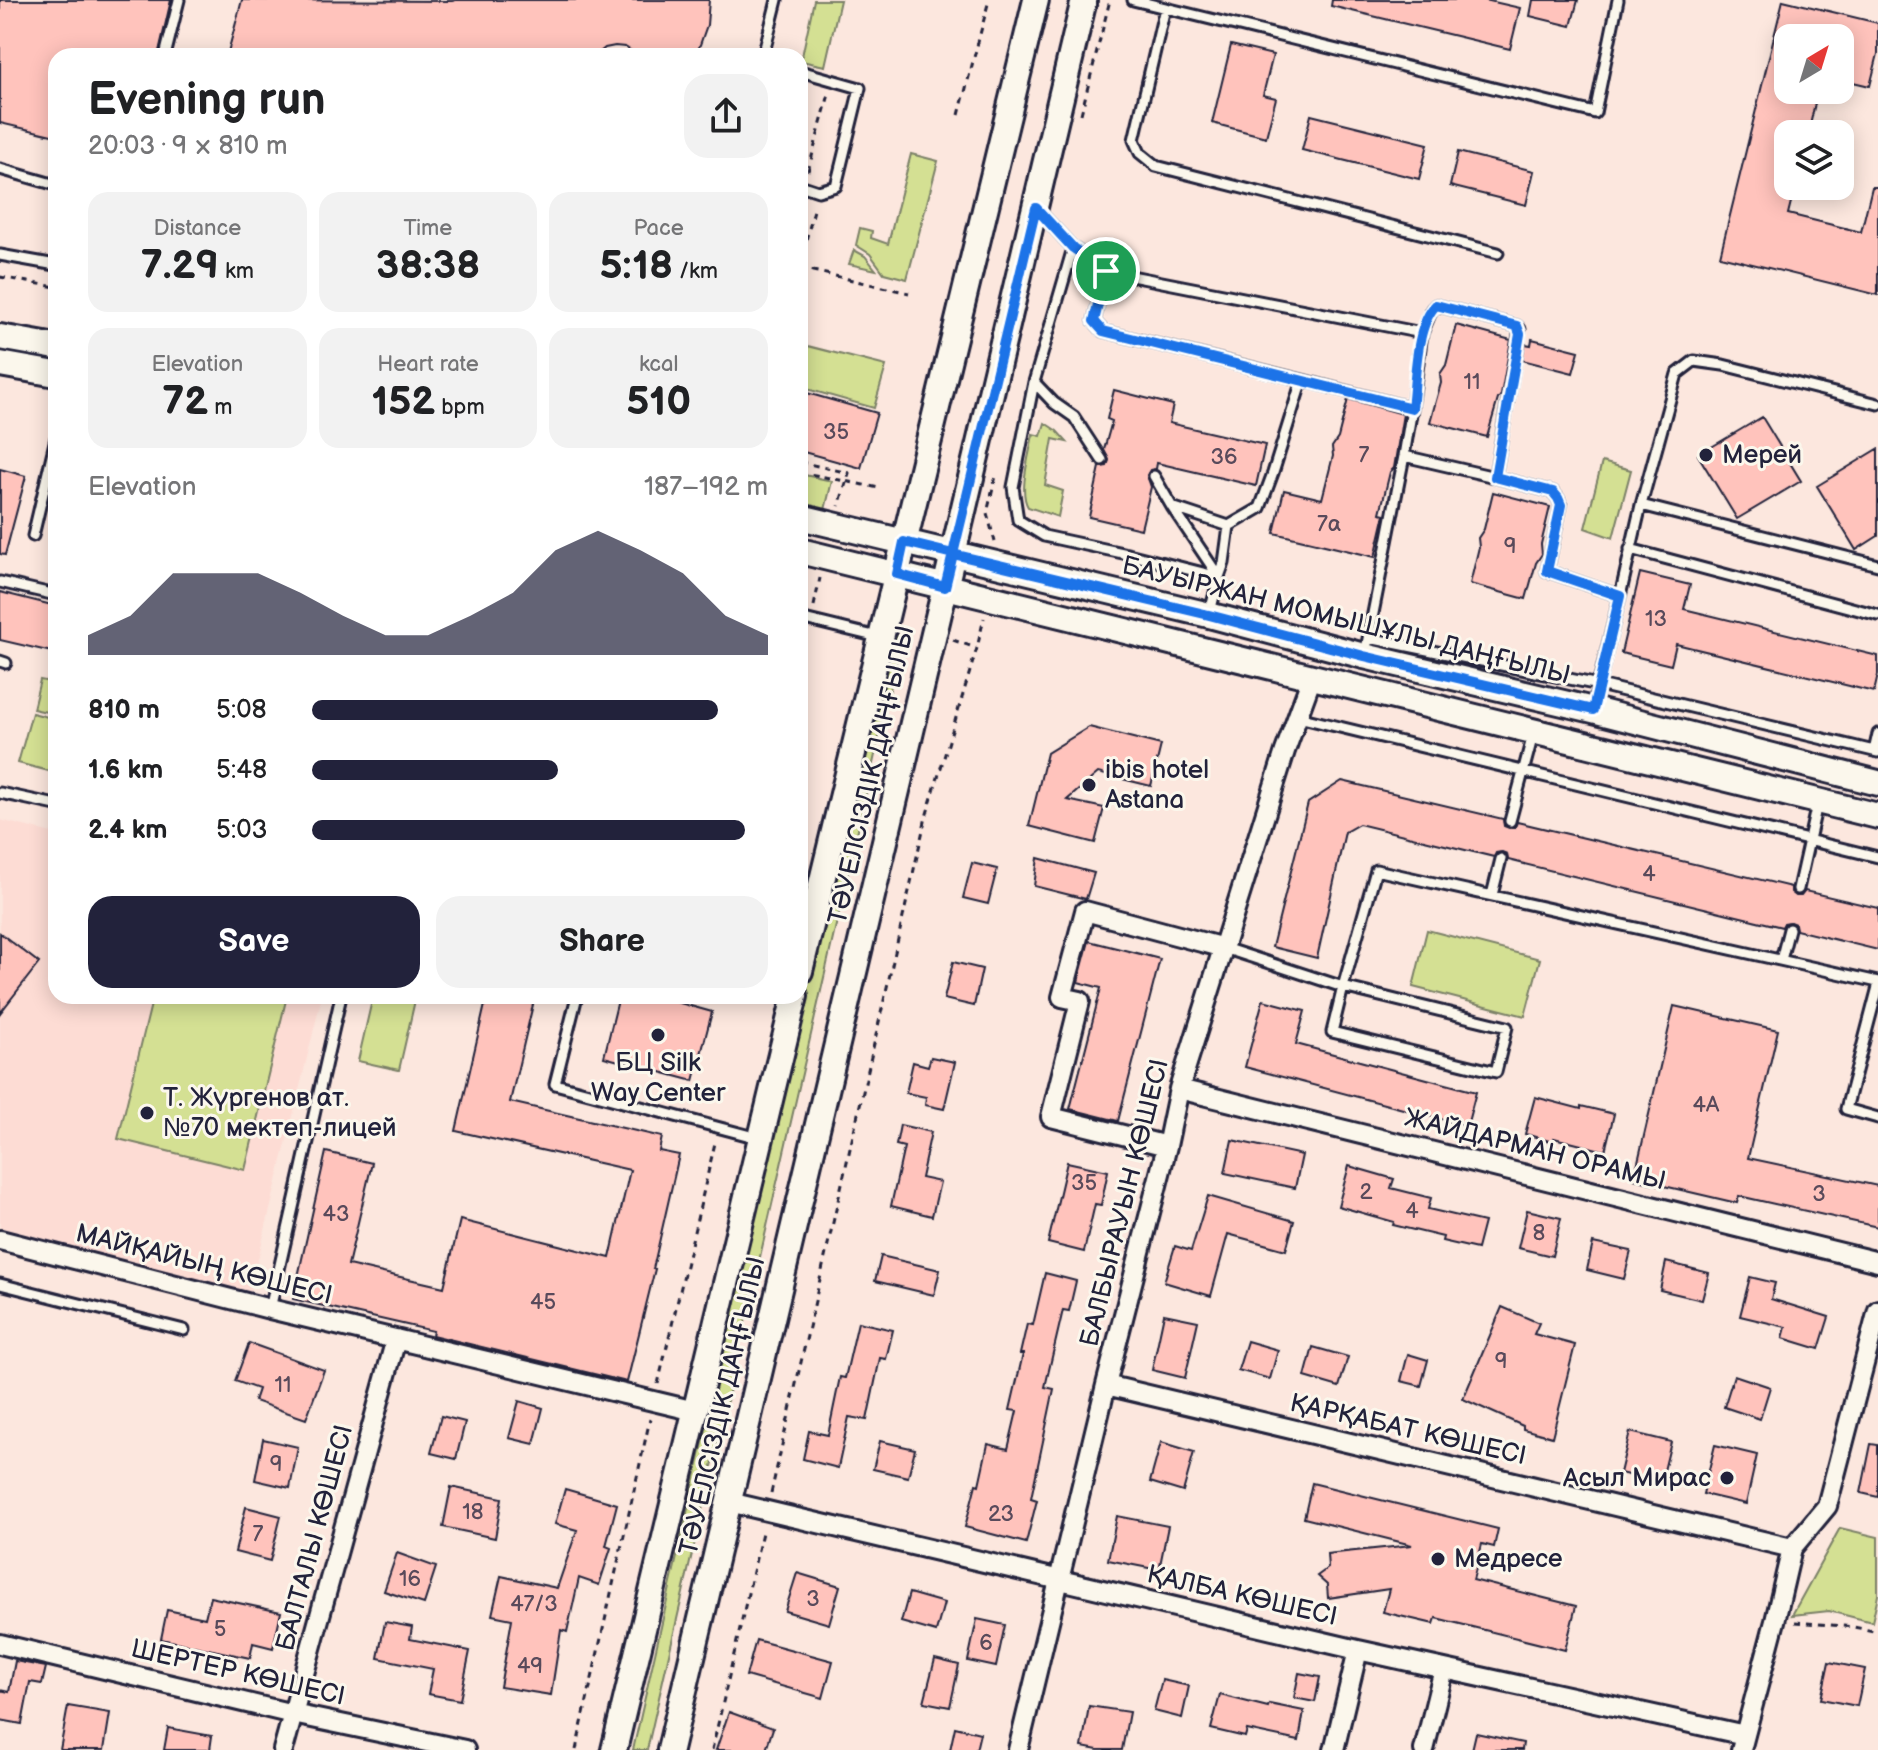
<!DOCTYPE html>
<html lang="en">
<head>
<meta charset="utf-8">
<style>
  :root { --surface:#fff; --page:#f2f2f2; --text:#202124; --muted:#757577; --accent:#22223b }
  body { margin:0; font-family:"Balsamiq Sans",sans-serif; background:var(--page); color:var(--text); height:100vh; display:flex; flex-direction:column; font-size:30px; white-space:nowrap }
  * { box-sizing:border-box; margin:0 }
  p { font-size:26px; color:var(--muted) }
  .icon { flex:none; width:44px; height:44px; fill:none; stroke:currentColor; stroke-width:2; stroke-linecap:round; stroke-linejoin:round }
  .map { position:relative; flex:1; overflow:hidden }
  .drawer { position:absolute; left:48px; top:48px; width:760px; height:956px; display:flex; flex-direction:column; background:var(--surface); border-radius:24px; box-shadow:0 4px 20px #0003 }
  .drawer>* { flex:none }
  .needle { width:52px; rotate:38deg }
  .fabs { position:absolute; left:1774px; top:24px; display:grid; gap:16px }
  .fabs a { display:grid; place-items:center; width:80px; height:80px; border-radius:16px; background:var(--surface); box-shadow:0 4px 20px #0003; font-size:40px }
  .pin { position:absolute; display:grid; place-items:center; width:68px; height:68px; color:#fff; margin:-34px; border:4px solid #fff; border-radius:50%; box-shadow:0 2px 8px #0007 }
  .round { display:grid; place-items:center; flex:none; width:84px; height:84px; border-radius:24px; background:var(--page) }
  .summary { display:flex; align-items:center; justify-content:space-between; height:136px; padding:0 40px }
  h1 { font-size:44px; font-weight:700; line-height:60px }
  .figures { display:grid; grid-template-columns:repeat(3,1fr); gap:12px; height:136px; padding:8px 40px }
  .figures div { display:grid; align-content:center; border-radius:20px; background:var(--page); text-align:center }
  .figures b { font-size:40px; font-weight:700 }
  .figures small { font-size:22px; font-weight:400 }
  .figures p { font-size:22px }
  .chart { height:224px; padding:16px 40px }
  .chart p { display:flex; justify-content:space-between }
  .chart svg { width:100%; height:144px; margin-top:8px; fill:var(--accent); opacity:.7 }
  .primary-button { display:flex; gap:16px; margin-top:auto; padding:16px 40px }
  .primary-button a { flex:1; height:92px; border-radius:24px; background:var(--accent); color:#fff; font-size:32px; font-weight:700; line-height:92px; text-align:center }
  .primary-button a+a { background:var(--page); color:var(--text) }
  ul { padding:0 40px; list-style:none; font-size:26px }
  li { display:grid; grid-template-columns:128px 96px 1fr; align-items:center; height:60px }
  li i { height:20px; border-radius:10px; background:var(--accent) }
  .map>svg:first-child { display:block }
</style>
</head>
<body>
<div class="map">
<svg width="1878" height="1750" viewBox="0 0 1878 1750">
  <rect width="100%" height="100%" fill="#fce7de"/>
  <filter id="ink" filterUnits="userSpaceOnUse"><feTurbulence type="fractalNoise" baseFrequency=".0125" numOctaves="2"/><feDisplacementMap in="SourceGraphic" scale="16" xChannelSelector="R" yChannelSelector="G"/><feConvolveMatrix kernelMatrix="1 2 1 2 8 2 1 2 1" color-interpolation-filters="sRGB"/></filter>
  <g filter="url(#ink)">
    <path fill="#fddcd4" d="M0 820 56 834V996H322L250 1292 0 1229Z"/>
    <path fill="#d4e093" stroke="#7b8167" stroke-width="2" d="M814 0H840L825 66 801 61Z
      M911 154 938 161 907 279 884 273 870 254 856 245 860 228 872 231 871 238 888 244Z
      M854 250 865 256 876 270 849 264Z
      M800 344 886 366 874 408 800 387Z
      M1045 423 1057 431 1067 442 1053 439 1045 485 1063 491 1058 517 1028 507C1018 491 1030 453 1033 434L1041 436Z
      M1602 462 1631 470 1613 538 1585 528Z
      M800 474 832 481 825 510 800 503Z
      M887 634 902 637 647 1750H633Z
      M40 680 56 683V714L33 709Z
      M32 713 56 719V773L18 763Z
      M1427 930 1540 959 1525 1016 1413 987Z
      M153 996H287L245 1170 118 1139Z
      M373 996H416L399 1070 358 1061Z
      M1840 1528 1878 1537V1595L1872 1622 1829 1611 1792 1615Z"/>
    <path fill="#ffc3bc" stroke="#22223b" stroke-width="2" d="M0 0H171L158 56H56V136L0 123Z
      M242 0 452 1 456 0H709L707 25 696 56H639L625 47 615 46 605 48 595 56H227Z
      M1332 0H1485L1520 8 1510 49 1331 6Z
      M1533 0H1578L1571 26 1530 16Z
      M1783 0 1878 23V54L1870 86 1840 79V38H1788V90H1818L1808 134H1788V186H1795L1788 214 1861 232 1872 187H1878V295L1720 256Z
      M1231 45 1273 55 1263 95 1276 98 1266 137 1212 123Z
      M1311 115 1428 144 1419 179 1302 150Z
      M1458 152 1534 171 1526 205 1450 186Z
      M1456 325 1511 340 1501 395 1498 399 1487 437 1430 422 1441 383 1440 374 1446 365Z
      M1532 339 1579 351 1573 373 1522 360 1525 344 1531 345Z
      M1114 390 1173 405 1169 423 1265 445 1256 486 1157 463 1156 469 1150 470 1147 475 1151 487 1141 529 1089 517 1100 467 1107 466 1109 460 1104 450 1112 421 1107 419Z
      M800 391 877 413 861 468 800 451Z
      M1348 399 1403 414 1394 468 1390 472 1380 513 1385 514 1375 557 1274 533 1284 490 1322 499 1333 456 1332 447 1338 438Z
      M1762 417 1801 481 1737 519 1698 455Z
      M1878 449V536L1856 550 1817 486Z
      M0 469 26 476 5 555 0 554Z
      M1493 492 1550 507 1541 544 1542 554 1536 563 1526 599 1470 584 1479 547 1478 538 1484 529Z
      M1640 573 1690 585 1684 609 1878 656V675L1874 692 1676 644 1671 665 1621 653Z
      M0 592 56 606V653L0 640Z
      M1089 727 1161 745 1151 786 1098 773 1067 800 1104 808 1095 843 1029 826 1047 753Z
      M1342 781 1503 819 1504 826 1509 828 1515 827 1517 822 1791 887V892L1796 896H1801L1805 891 1878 908V950L1796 930 1795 924 1790 922 1784 923 1782 927 1508 860 1507 854 1502 852 1496 853 1494 857 1359 824 1345 832 1317 958 1272 947 1308 803Z
      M1038 858 1094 873 1086 899 1034 886Z
      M972 863 997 869 988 904 963 898Z
      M0 933 39 963 0 1013Z
      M1089 941 1160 959 1118 1121 1070 1109 1101 988 1078 982Z
      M953 962 982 969 974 1006 944 999Z
      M487 996H535L510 1102 662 1137 659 1151 679 1155 653 1269H655L627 1382 432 1335 433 1331 293 1299 326 1152 372 1163 348 1265 444 1287 460 1220 610 1258 630 1170 456 1131Z
      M619 996H655L712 1012 694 1081 604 1057Z
      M1263 1000 1305 1011 1296 1044 1476 1092 1467 1126 1245 1067Z
      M1674 1006 1778 1030 1748 1158 1878 1186V1227L1739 1196 1737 1203 1634 1179Z
      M931 1057 955 1062 944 1109 925 1105 926 1097 906 1093 913 1062 928 1066Z
      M1535 1097 1581 1109V1106L1614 1114 1605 1151 1554 1138 1553 1142 1525 1134Z
      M900 1125 931 1132 921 1178 940 1182 932 1216 891 1206 904 1147 896 1145Z
      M1232 1140 1302 1155 1295 1188 1225 1173Z
      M1067 1162 1108 1171 1101 1205 1095 1204 1084 1252 1048 1243Z
      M1349 1166 1394 1179 1391 1188 1431 1198 1428 1209 1484 1222 1477 1249 1442 1241 1443 1237 1393 1225 1394 1222 1338 1206Z
      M1208 1196 1294 1221 1286 1250 1228 1234 1211 1296 1164 1282 1175 1246 1191 1251Z
      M1527 1210 1561 1218 1552 1256 1518 1248Z
      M1593 1243 1631 1251 1624 1279 1587 1270Z
      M881 1256 940 1270 934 1295 875 1281Z
      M1666 1262 1709 1273 1702 1300 1660 1290Z
      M1045 1273 1076 1281 1069 1311 1063 1310 1045 1387 1054 1389 1031 1498 1037 1500 1026 1543 965 1527 976 1484 979 1485 988 1444 1008 1449 1017 1411 1010 1410 1023 1354H1020L1027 1324 1033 1325Z
      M1750 1277 1775 1283 1771 1299 1829 1317 1819 1349 1783 1338 1786 1327 1740 1316Z
      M1502 1307 1539 1323 1534 1334 1575 1345 1552 1437 1523 1429V1426L1463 1399Z
      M1164 1314 1198 1321 1185 1378 1152 1370Z
      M858 1322 893 1330 886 1359 880 1358 867 1420 849 1417 838 1468 803 1459 809 1431 828 1435 840 1377 845 1378Z
      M1247 1341 1278 1350 1270 1379 1238 1370Z
      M249 1343 324 1370 306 1419 254 1401 258 1389 235 1381Z
      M1313 1347 1348 1357 1339 1387 1305 1377Z
      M1408 1354 1428 1360 1421 1386 1401 1381Z
      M1734 1375 1770 1387 1760 1419 1724 1407Z
      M519 1401 543 1408 534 1444 509 1438Z
      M441 1416 465 1422 456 1459 431 1453Z
      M1630 1432 1671 1442 1661 1483 1620 1473Z
      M263 1439 298 1447 290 1488 255 1480Z
      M880 1441 915 1449 908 1477 873 1469Z
      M1161 1442 1194 1452 1183 1492 1150 1482Z
      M1871 1444 1878 1445V1497L1861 1493Z
      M1715 1445 1757 1455 1746 1504 1703 1494Z
      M1312 1483 1498 1529 1494 1547 1482 1544 1473 1580 1576 1606 1565 1650 1436 1618 1434 1624 1383 1612 1389 1589 1328 1598 1327 1585 1317 1576 1328 1568 1327 1554 1412 1545 1304 1518Z
      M451 1487 502 1498 495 1538 443 1527Z
      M565 1489 617 1504 606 1546 611 1548 599 1585 579 1578 567 1632 561 1630 551 1695 500 1687 512 1619 492 1615 501 1576 557 1588 577 1530 555 1524Z
      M246 1507 281 1516 270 1561 235 1552Z
      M1117 1516 1168 1526 1159 1570 1108 1560Z
      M397 1553 436 1567 424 1604 384 1591Z
      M797 1573 840 1586 829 1624 785 1611Z
      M909 1593 944 1603 936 1632 901 1622Z
      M210 1597 281 1612 273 1648 253 1643 250 1658 161 1639 167 1610 205 1618Z
      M977 1619 1005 1625 996 1667 968 1661Z
      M385 1622 412 1627 410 1639 470 1651 460 1700 428 1694 433 1669 378 1658Z
      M756 1640 833 1661 823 1698 746 1676Z
      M935 1659 959 1665 950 1707 924 1702Z
      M15 1661 46 1667 42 1684 30 1682 22 1724 0 1720V1690L9 1692Z
      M1829 1662 1865 1669 1857 1706 1821 1699Z
      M1299 1673 1320 1677 1315 1702 1294 1698Z
      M1162 1680 1189 1686 1182 1718 1154 1711Z
      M1220 1695 1268 1707 1269 1704 1304 1711 1299 1741 1247 1730 1245 1737 1211 1729Z
      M68 1706 110 1713 104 1750H60Z
      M1089 1706 1129 1712 1122 1750H1098L1082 1747Z
      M729 1712 773 1728 766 1750H716Z
      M955 1727 980 1733 976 1750H950Z
      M168 1728 212 1736 210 1750H164Z
      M1476 1733 1523 1743 1522 1750H1472Z"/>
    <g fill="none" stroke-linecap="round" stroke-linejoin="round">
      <g stroke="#22223b" stroke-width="15">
        <path id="service" d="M1133 0 1595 113 1618 0
          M1165 8 1134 140 1140 153 1156 166 1498 253
          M165 56 179 0
          M763 56 777 0
          M800 71 860 88 836 186 818 191 800 185
          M0 169 56 185
          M1037 209 1073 248 1034 382 1054 403 1074 417 1102 460
          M1073 248 1106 271 1422 333 1412 408 1404 456 1365 654
          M0 255 56 265
          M1106 271 1094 321 1103 331 1302 380 1273 473 1260 508 1229 526
          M1422 333 1432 309 1436 305 1517 326 1520 329 1495 477
          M1302 380 1412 408
          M1034 382 1013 487 1018 520 1044 536 1132 555 1219 577 1224 563 1229 526 1172 507
          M1404 456 1495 477 1553 492 1558 498 1561 505 1547 571 1620 596 1593 707
          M1154 476 1172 507 1219 577 1210 612
          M1641 505 1878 565
          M33 536 56 438
          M1630 549 1878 615
          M0 582 56 595
          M1620 596 1641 505 1677 374 1694 361 1723 365 1878 404
          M800 618 878 637
          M1369 638 1599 685 1878 752
          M0 661 6 663
          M1298 717 1878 857
          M1874 751 1878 734
          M0 793 56 805
          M1510 821 1534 731
          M1798 889 1817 804
          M1492 895 1501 859
          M1224 948 1343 987 1376 870 1878 982
          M1781 960 1789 929
          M1343 987 1507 1027 1496 1072 1332 1032Z
          M1878 987 1846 1109 1878 1118
          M577 996 555 1084 758 1138
          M0 1284 184 1330
          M270 1309 341 996"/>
      </g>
      <g stroke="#22223b" stroke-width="24">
        <path id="minor" d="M1179 1089 1878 1262
          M1167 1146 1051 1117 1080 1001 1062 997 1085 911 1224 948
          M0 1240 270 1309 695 1411
          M1106 1385 1792 1548
          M729 1502 1358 1650 1745 1735
          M0 1644 293 1714 465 1750
          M283 1750 396 1339
          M1018 1750 1106 1385 1167 1146 1179 1089 1285 751 1312 677
          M1334 1750 1358 1650
          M1424 1750 1444 1669
          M1741 1750 1775 1621 1792 1548 1827 1506 1878 1310"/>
      </g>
      <g stroke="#22223b" stroke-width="30">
        <path id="secondary" d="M0 337 56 347
          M0 364 56 374
          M800 517 1209 615 1364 656 1593 710 1878 783
          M800 551 1878 816
          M800 971 1036 0
          M614 1750 795 996
          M670 1750 1084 0"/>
      </g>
      <path stroke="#22223b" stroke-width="3" stroke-dasharray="6 6" stroke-linecap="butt" d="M1081 114 1110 0
        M959 115 989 0
        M808 171 829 94
        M800 263 815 206
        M800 268 909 293
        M0 277 56 287
        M800 462 849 473 839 506
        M800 472 879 488
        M995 542 987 513 996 476
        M814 606 820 578
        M953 640 976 648
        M658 1384 715 1143
        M771 1493 926 817 977 648 984 618
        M1795 1622 1854 1627 1878 1632
        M576 1750 650 1419
        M712 1750 763 1528"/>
      <use href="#service" stroke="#fbf7ec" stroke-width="9"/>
      <use href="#minor" stroke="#fbf7ec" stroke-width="18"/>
      <use href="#secondary" stroke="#fbf7ec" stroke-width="24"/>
    </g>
  </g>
  <g fill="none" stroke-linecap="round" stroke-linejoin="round" filter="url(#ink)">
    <g stroke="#fff" stroke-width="16">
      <path id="route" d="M1106 271 1073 248 1036 208 953 554 904 542 897 574 945 587 953 554 1209 615 1364 656 1593 710 1620 596 1547 571 1561 505 1558 498 1553 492 1495 477 1520 334 1517 326 1436 305C1415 326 1416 379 1412 408L1103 331 1094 321 1106 271"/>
    </g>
    <use href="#route" stroke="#1a73e8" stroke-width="10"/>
  </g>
  <g fill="#22223b" stroke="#fbf7ec" stroke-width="3">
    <circle cx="1706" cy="455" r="8"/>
    <circle cx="1089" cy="785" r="8"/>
    <circle cx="658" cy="1035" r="8"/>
    <circle cx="147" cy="1113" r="8"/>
    <circle cx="1727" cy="1478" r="8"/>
    <circle cx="1438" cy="1559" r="8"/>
  </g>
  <g text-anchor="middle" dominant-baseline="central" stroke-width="6" stroke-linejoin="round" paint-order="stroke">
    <g font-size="22" fill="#594a5b">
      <text x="1472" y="382">11</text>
      <text x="836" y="432">35</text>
      <text x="1364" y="455">7</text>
      <text x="1224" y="457">36</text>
      <text x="1329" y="524">7а</text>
      <text x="1510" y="546">9</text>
      <text x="1656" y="619">13</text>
      <text x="1649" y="874">4</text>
      <text x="1706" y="1105">4А</text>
      <text x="1084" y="1183">35</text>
      <text x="1366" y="1192">2</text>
      <text x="1819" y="1194">3</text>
      <text x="1412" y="1211">4</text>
      <text x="336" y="1214">43</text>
      <text x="1539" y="1233">8</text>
      <text x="543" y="1302">45</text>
      <text x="1501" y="1361">9</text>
      <text x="283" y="1385">11</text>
      <text x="276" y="1464">9</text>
      <text x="473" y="1512">18</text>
      <text x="1001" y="1514">23</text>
      <text x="258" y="1534">7</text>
      <text x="410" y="1579">16</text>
      <text x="813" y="1599">3</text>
      <text x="534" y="1604">47/3</text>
      <text x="220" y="1629">5</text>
      <text x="986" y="1643">6</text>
      <text x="530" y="1666">49</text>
    </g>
    <g font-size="26" fill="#22223b" stroke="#fbf7ec" text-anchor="start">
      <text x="1722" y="455">Мерей</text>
      <text x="1105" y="770">ibis hotel<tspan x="1105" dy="30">Astana</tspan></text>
      <text x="658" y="1063" text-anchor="middle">БЦ Silk<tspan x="658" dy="30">Way Center</tspan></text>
      <text x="163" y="1098">Т. Жүргенов ат.<tspan x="163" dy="30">№70 мектеп-лицей</tspan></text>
      <text x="1711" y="1478" text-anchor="end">Асыл Мирас</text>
      <text x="1454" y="1559">Медресе</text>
    </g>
    <g font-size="26" fill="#22223b" stroke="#fbf7ec">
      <text transform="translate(1346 621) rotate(14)">БАУЫРЖАН МОМЫШҰЛЫ ДАҢҒЫЛЫ</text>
      <text transform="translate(872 775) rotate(-77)">ТӘУЕЛСІЗДІК ДАҢҒЫЛЫ</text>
      <text transform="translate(1535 1150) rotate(14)">ЖАЙДАРМАН ОРАМЫ</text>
      <text transform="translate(1125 1203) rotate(-76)">БАЛБЫРАУЫН КӨШЕСІ</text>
      <text transform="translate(204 1265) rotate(14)">МАЙҚАЙЫҢ КӨШЕСІ</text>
      <text transform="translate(723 1406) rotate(-77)">ТӘУЕЛСІЗДІК ДАҢҒЫЛЫ</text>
      <text transform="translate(1408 1430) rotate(13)">ҚАРҚАБАТ КӨШЕСІ</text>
      <text transform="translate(315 1538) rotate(-75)">БАЛТАЛЫ КӨШЕСІ</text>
      <text transform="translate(1242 1596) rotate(13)">ҚАЛБА КӨШЕСІ</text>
      <text transform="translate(238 1673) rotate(13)">ШЕРТЕР КӨШЕСІ</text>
    </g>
  </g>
</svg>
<div class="fabs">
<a><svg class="needle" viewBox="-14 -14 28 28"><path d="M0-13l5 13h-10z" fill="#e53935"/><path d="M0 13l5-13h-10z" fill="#757577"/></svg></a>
<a><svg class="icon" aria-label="layers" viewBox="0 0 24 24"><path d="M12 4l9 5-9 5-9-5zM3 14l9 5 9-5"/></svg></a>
</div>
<div class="pin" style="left:1106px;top:271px;background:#1e9e55"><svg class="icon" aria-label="arrive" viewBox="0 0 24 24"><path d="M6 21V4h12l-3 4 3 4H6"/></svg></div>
<section class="drawer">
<div class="summary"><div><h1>Evening run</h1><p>20:03 · 9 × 810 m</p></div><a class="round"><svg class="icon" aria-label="share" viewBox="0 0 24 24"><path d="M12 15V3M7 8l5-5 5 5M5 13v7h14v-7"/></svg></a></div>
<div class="figures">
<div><p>Distance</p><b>7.29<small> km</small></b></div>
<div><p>Time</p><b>38:38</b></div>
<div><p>Pace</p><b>5:18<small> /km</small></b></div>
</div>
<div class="figures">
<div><p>Elevation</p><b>72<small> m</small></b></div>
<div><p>Heart rate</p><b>152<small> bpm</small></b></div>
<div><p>kcal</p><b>510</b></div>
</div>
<div class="chart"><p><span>Elevation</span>187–192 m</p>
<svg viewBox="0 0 160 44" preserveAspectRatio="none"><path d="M0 44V38L10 32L20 19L30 19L40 19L50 25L60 32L70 38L80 38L90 32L100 25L110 12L120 6L130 12L140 19L150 32L160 38V44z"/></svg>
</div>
<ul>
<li><b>810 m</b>5:08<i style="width:89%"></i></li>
<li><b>1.6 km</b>5:48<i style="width:54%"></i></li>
<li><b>2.4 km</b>5:03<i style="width:95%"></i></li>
</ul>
<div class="primary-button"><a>Save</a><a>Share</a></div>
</section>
</div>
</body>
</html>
